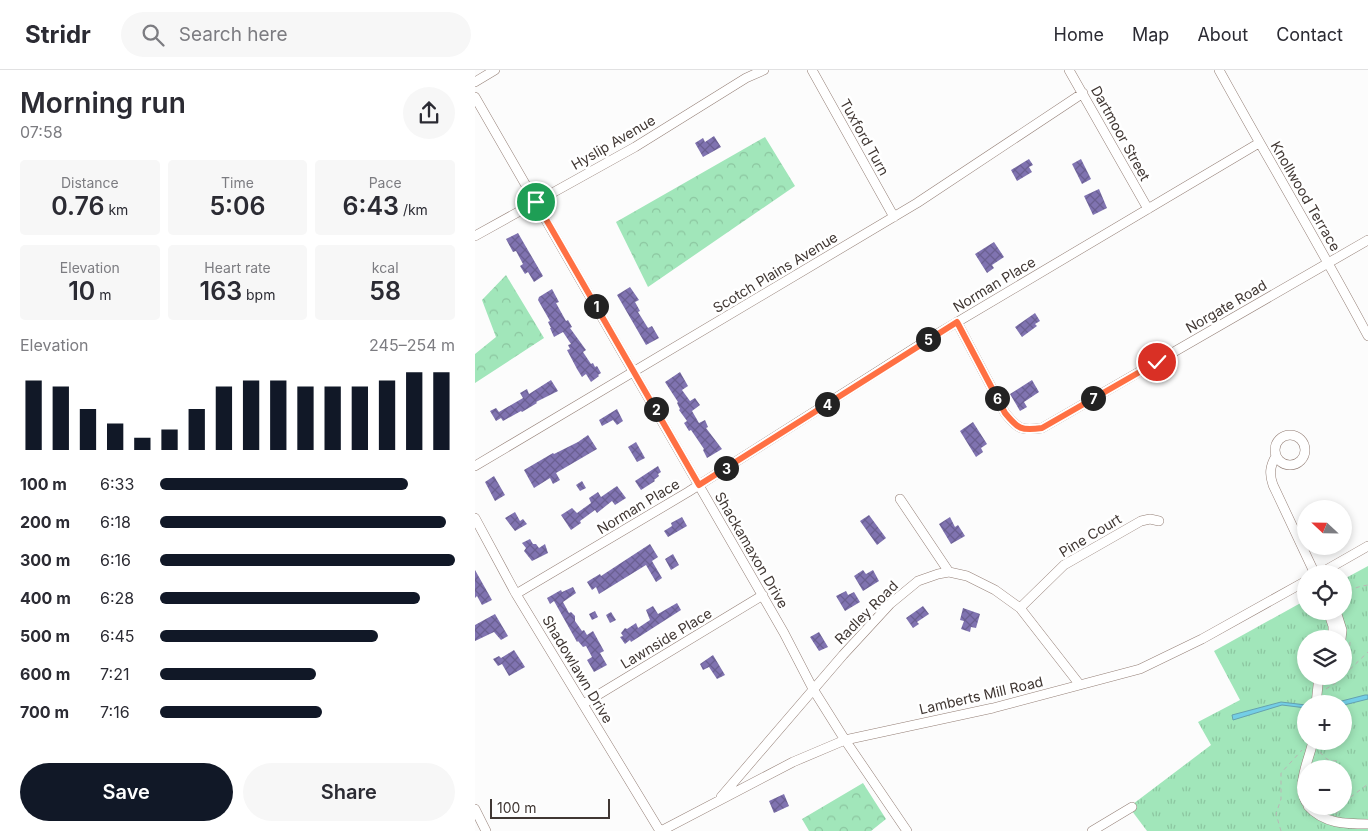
<!DOCTYPE html>
<html lang="en">
<head>
<meta charset="utf-8">
<style>
  :root { --surface:#fff; --page:#f7f7f7; --text:#2b2b33; --muted:#7c7c81; --line:#e1e1e2; --accent:#111827 }
  body { margin:0; font-family:Inter,sans-serif; background:var(--page); color:var(--text); height:100vh; display:flex; flex-direction:column; font-size:19px; white-space:nowrap }
  * { box-sizing:border-box; margin:0 }
  p { font-size:16px; color:var(--muted) }
  .icon { flex:none; width:28px; height:28px; fill:none; stroke:currentColor; stroke-width:2; stroke-linecap:round; stroke-linejoin:round }
  .map { position:relative; flex:1; overflow:hidden }
  .drawer { display:flex; flex-direction:column; background:var(--surface); width:475px }
  .drawer>* { flex:none }
  .needle { width:32px; rotate:292deg }
  .buttons { position:absolute; left:822px; top:430px; display:grid; gap:10px }
  .buttons a { display:grid; place-items:center; width:55px; height:55px; border-radius:50%; background:var(--surface); box-shadow:0 2px 8px #0003; font-size:25px }
  .scale { position:absolute; left:15px; bottom:12px; width:120px; box-sizing:border-box; padding-left:5px; border:2px solid #403733; border-top:0; font-size:14px; line-height:18px; white-space:nowrap; color:#403733; -webkit-text-stroke:4px #fff; paint-order:stroke }
  .pin { position:absolute; display:grid; place-items:center; width:42px; height:42px; color:#fff; margin:-21px; border:2px solid #fff; border-radius:50%; box-shadow:0 1px 5px #0007 }
  .km { position:absolute; width:25px; height:25px; margin:-12px; border-radius:50%; background:#222; color:#fff; font-size:14px; line-height:25px; text-align:center }
  .round { display:grid; place-items:center; flex:none; width:52px; height:52px; border-radius:26px; background:var(--page) }
  .summary { display:flex; align-items:center; justify-content:space-between; height:85px; padding:0 20px }
  h1 { font-size:28px; font-weight:600; line-height:38px }
  .metrics { display:grid; grid-template-columns:repeat(3,1fr); gap:8px; height:85px; padding:5px 20px }
  .metrics div { display:grid; align-content:center; border-radius:5px; background:var(--page); text-align:center }
  .metrics b { font-size:25px; font-weight:600 }
  .metrics small { font-size:14px; font-weight:400 }
  .metrics p { font-size:14px }
  .chart { height:140px; padding:10px 20px }
  .chart p { display:flex; justify-content:space-between }
  .chart svg { width:100%; height:90px; margin-top:5px; stroke:var(--accent); stroke-width:6 }
  .button { display:flex; gap:10px; margin-top:auto; padding:10px 20px }
  .button a { flex:1; height:58px; border-radius:30px; background:var(--accent); color:#fff; font-size:20px; font-weight:600; line-height:58px; text-align:center }
  .button a+a { background:var(--page); color:var(--text) }
  ul { padding:0 20px; list-style:none; font-size:16px }
  li { display:grid; grid-template-columns:80px 60px 1fr; align-items:center; height:38px }
  li i { height:12px; border-radius:6px; background:var(--accent) }
  header { display:flex; align-items:center; gap:30px; box-sizing:border-box; height:70px; padding:0 25px; background:var(--surface); border-bottom:1px solid var(--line) }
  header strong { font-size:24px }
  nav { display:flex; gap:28px; margin-inline-start:auto; font-size:18px }
  .search { width:350px; height:45px; background:var(--page); display:flex; align-items:center; gap:12px; box-sizing:border-box; padding:0 18px; border-radius:28px; color:var(--muted); font-size:19px }
  main { display:flex; flex:1; min-height:0 }
  .map>svg:first-child { display:block }
</style>
</head>
<body>
<header>
<strong>Stridr</strong>
<div class="search"><svg class="icon" aria-label="search" viewBox="0 0 24 24"><circle cx="10" cy="10" r="6"/><path d="M15 15l6 6"/></svg>Search here</div>
<nav><a>Home</a><a>Map</a><a>About</a><a>Contact</a></nav>
</header>
<main>
<section class="drawer">
<div class="summary"><div><h1>Morning run</h1><p>07:58</p></div><a class="round"><svg class="icon" aria-label="share" viewBox="0 0 24 24"><path d="M12 15V3M7 8l5-5 5 5M5 13v7h14v-7"/></svg></a></div>
<div class="metrics">
<div><p>Distance</p><b>0.76<small> km</small></b></div>
<div><p>Time</p><b>5:06</b></div>
<div><p>Pace</p><b>6:43<small> /km</small></b></div>
</div>
<div class="metrics">
<div><p>Elevation</p><b>10<small> m</small></b></div>
<div><p>Heart rate</p><b>163<small> bpm</small></b></div>
<div><p>kcal</p><b>58</b></div>
</div>
<div class="chart"><p><span>Elevation</span>245–254 m</p>
<svg viewBox="0 0 160 44" preserveAspectRatio="none"><path d="M5 44V10M15 44V13M25 44V24M35 44V31M45 44V38M55 44V34M65 44V24M75 44V13M85 44V10M95 44V10M105 44V13M115 44V13M125 44V13M135 44V10M145 44V6M155 44V6"/></svg>
</div>
<ul>
<li><b>100 m</b>6:33<i style="width:84%"></i></li>
<li><b>200 m</b>6:18<i style="width:97%"></i></li>
<li><b>300 m</b>6:16<i style="width:100%"></i></li>
<li><b>400 m</b>6:28<i style="width:88%"></i></li>
<li><b>500 m</b>6:45<i style="width:74%"></i></li>
<li><b>600 m</b>7:21<i style="width:53%"></i></li>
<li><b>700 m</b>7:16<i style="width:55%"></i></li>
</ul>
<div class="button"><a>Save</a><a>Share</a></div>
</section>
<div class="map">
<svg width="893" height="761" viewBox="0 0 893 761">
  <defs>
    <pattern id="grass-tufts" width="24" height="20" patternUnits="userSpaceOnUse" patternTransform="scale(1.25)"><rect width="24" height="20" fill="#a1e6ba"/><path d="M3 7l-1-3M5 7V3M7 7l1-3M15 17l-1-3M17 17v-4M19 17l1-3" fill="none" stroke="#8cc6a0"/></pattern>
    <pattern id="forest-crowns" width="20" height="18" patternUnits="userSpaceOnUse" patternTransform="scale(1.25)"><rect width="20" height="18" fill="#a1e6ba"/><path d="M2 6a3 3 0 1 1 6 0M12 15a3 3 0 1 1 6 0" fill="none" stroke="#8cc6a0"/></pattern>
    <pattern id="building-cross-hatch" width="8" height="8" patternUnits="userSpaceOnUse" patternTransform="scale(1.25)"><rect width="8" height="8" fill="#8073b1"/><path d="M0 0l8 8M0 8l8-8" fill="none" stroke="#6a5f91"/></pattern>
  </defs>
  <rect width="100%" height="100%" fill="#fcfcfc"/>
  <path fill="url(#grass-tufts)" fill-rule="evenodd" d="M893 496V761H672L654 737 736 675 723 652 765 630 739 581 831 530V541H869V509ZM831 569H869V606H831ZM831 634H869V671H831ZM831 699H869V736H831Z"/>
  <path fill="url(#forest-crowns)" d="M290 67 320 116 173 217 141 152Z
    M31 205 69 268 0 313V284L21 267 7 230Z
    M388 713 411 749 396 761H334L327 749Z"/>
  <path fill="#73cee6" stroke="#64a1b0" d="M890 625H893V629L869 635 855 634Z
    M806 632 831 635V638L807 635 758 650 757 645Z"/>
  <path fill="url(#building-cross-hatch)" d="M239 66 246 77 228 87 220 73 228 68 230 72Z
    M554 89 558 95 554 97 557 102 542 111 536 100Z
    M606 89 616 109 607 114 597 94Z
    M624 119 632 138 618 145 609 126Z
    M43 163 68 206 59 212 53 202 50 204 45 196 48 194 41 181 38 182 31 169Z
    M519 172 529 187 517 195 519 198 512 203 500 184Z
    M155 217 164 230 160 232 165 241 163 242 173 258 177 256 184 268 171 275 142 225Z
    M77 219 84 232 81 233 91 251 93 250 97 257 95 258 111 280 108 282 116 294 118 293 120 297 122 296 126 303 123 305 124 306 116 312 111 304 107 307 102 299 92 280 95 279 93 275 96 274 88 262 79 267 75 258H76L73 252 75 251 63 230 64 227Z
    M560 243 565 251 560 254 562 256 547 267 540 257Z
    M205 302 213 316 207 320 215 331 220 328 225 335 217 341 224 353 230 350 233 357 231 358 247 379 232 388 228 380 229 379 216 360 214 361 209 353 212 351 204 340 205 339 202 333 203 332 190 312Z
    M76 310 83 321 61 332 62 333 47 342 46 341 28 351 26 348 21 351 15 341 21 338 24 342 48 328 45 323 52 319 54 324Z
    M557 310 564 322 549 332 552 337 545 341 535 324Z
    M142 339 148 351 142 355 138 350 127 356 124 350Z
    M498 352 512 374 506 378 508 382 501 387 485 361Z
    M113 365 122 379 81 403 85 410 78 414 75 408 59 418 49 400 78 383 79 384 103 372Z
    M161 372 170 388 162 392 153 377Z
    M183 396 186 402 183 404 184 406 179 410 180 411 166 420 160 411Z
    M19 406 30 425 20 431 10 412Z
    M107 411 111 418 105 421 101 415Z
    M142 416 151 428 140 435 137 431 122 443 120 440 105 451 106 453 96 460 86 445 97 438 102 443 116 433 114 428 123 422 126 427Z
    M40 442 45 451 48 449 52 454 40 461 30 448Z
    M394 445 411 468 402 475 385 451Z
    M207 447 212 456 193 467 189 461 197 456 196 453Z
    M475 447 480 457 483 455 490 466 476 474 464 454Z
    M55 469 58 474H61L64 478 70 474 73 483 57 491 49 481 51 478 47 473Z
    M175 474 183 487 177 491 187 508 181 512 171 495 124 524 121 517 117 520 112 512 115 510 125 504 126 506Z
    M198 484 204 495 196 500 190 489Z
    M0 500 17 530 7 535 2 526 0 528Z
    M388 500 391 504 398 500 404 511 388 521 379 506Z
    M98 517 101 523 88 532 94 543 96 542 100 546V551L107 561 109 560 112 565 118 561 129 581 125 583 132 595 119 602 112 590 117 587 111 576 108 577 103 571 102 572 79 531 75 534 72 528 86 520 87 522Z
    M371 521 373 525 379 522 385 532 370 541 361 526Z
    M202 533 206 540 156 572 155 570 150 574 145 567 148 566 146 563 150 558 152 559 161 553 163 558 175 550 171 540 178 536 183 544Z
    M448 536 454 544 442 552 444 554 438 558 431 548Z
    M488 538 505 544 501 558 496 557 495 562 486 559 489 551 485 550Z
    M120 541 123 547 117 550 114 544Z
    M136 542 141 550 135 553 131 545Z
    M20 544 33 566 26 570 19 562 0 571V555Z
    M344 562 353 577 344 581 335 567Z
    M39 580 50 597 34 606 27 594 23 596 18 589 24 586 26 588Z
    M238 585 250 605 242 609 234 597 228 600 225 594Z
    M309 724 314 736 299 743 294 731Z"/>
  <g fill="none" stroke-linecap="round" stroke-linejoin="round">
    <g stroke="#947f76" stroke-width="10">
      <path id="minor" d="M337 0 419 147
        M594 0 673 139
        M744 0C793 89 845 176 893 266
        M0 12 20 0
        M0 27 309 563 338 619 370 670 432 761
        M0 166 160 77 271 8 289 0
        M482 252 530 343C543 359 546 361 567 358L893 170
        M800 380a15 15 0 1 1 30 0a15 15 0 1 1-30 0Z
        M801 386C795 396 794 404 798 415L840 504
        M0 396 442 133 608 23
        M425 429 474 502
        M0 448 41 524 185 761
        M844 504 893 476
        M41 524 213 422 457 267 784 73
        M545 538 589 495 666 451 675 449 684 451
        M853 541 858 556V569
        M861 541 867 560 866 569
        M108 634 288 525
        M841 634 844 606
        M246 727 368 585 415 534 443 511 463 504 474 502 492 506 520 520 545 538 605 615
        M831 732C821 713 834 691 838 671
        M833 736C849 754 871 754 893 754
        M0 739 11 761
        M186 761 318 692 370 670 518 638 665 599 727 569 831 511
        M617 761 657 737"/>
    </g>
    <path stroke="#b9b6b5" stroke-width="1" stroke-dasharray="4 4" stroke-linecap="butt" d="M869 528C875 518 882 517 893 515
      M874 600 875 571
      M869 605 893 582
      M851 619 862 612 868 606
      M845 682C850 688 854 693 863 690
      M869 732 893 714
      M861 744 865 736
      M806 761 801 744 806 729V703L827 680"/>
    <use href="#minor" stroke="#fff" stroke-width="9"/>
  </g>
  <g fill="none" stroke-linecap="round" stroke-linejoin="round">
    <g stroke="#fff" stroke-width="10">
      <path id="route" d="M61 132 224 415 482 252 530 343C543 359 546 361 567 358L682 292"/>
    </g>
    <use href="#route" stroke="#ff7043" stroke-width="6"/>
  </g>
  <g text-anchor="middle" dominant-baseline="central" stroke-width="5" stroke-linejoin="round" paint-order="stroke">
    <g font-size="14" fill="#403733" stroke="#fff">
      <text transform="translate(646 63) rotate(61)">Dartmoor Street</text>
      <text transform="translate(390 67) rotate(61)">Tuxford Turn</text>
      <text transform="translate(138 72) rotate(-30)">Hyslip Avenue</text>
      <text transform="translate(831 126) rotate(60)">Knollwood Terrace</text>
      <text transform="translate(300 202) rotate(-31)">Scotch Plains Avenue</text>
      <text transform="translate(519 214) rotate(-31)">Norman Place</text>
      <text transform="translate(751 236) rotate(-30)">Norgate Road</text>
      <text transform="translate(163 436) rotate(-31)">Norman Place</text>
      <text transform="translate(615 465) rotate(-31)">Pine Court</text>
      <text transform="translate(277 480) rotate(60)">Shackamaxon Drive</text>
      <text transform="translate(391 542) rotate(-45)">Radley Road</text>
      <text transform="translate(191 568) rotate(-31)">Lawnside Place</text>
      <text transform="translate(103 599) rotate(59)">Shadowlawn Drive</text>
      <text transform="translate(506 625) rotate(-13)">Lamberts Mill Road</text>
    </g>
  </g>
</svg>
<div class="buttons">
<a><svg class="needle" viewBox="-14 -14 28 28"><path d="M0-13l5 13h-10z" fill="#e53935"/><path d="M0 13l5-13h-10z" fill="#7c7c81"/></svg></a>
<a><svg class="icon" aria-label="locate" viewBox="0 0 24 24"><circle cx="12" cy="12" r="6"/><path d="M12 2v4M12 18v4M2 12h4M18 12h4"/></svg></a>
<a><svg class="icon" aria-label="layers" viewBox="0 0 24 24"><path d="M12 4l9 5-9 5-9-5zM3 14l9 5 9-5"/></svg></a>
<a>+</a>
<a>−</a>
</div>
<div class="scale">100 m</div>
<div class="pin" style="left:61px;top:132px;background:#1e9e55"><svg class="icon" aria-label="arrive" viewBox="0 0 24 24"><path d="M6 21V4h12l-3 4 3 4H6"/></svg></div>
<div class="pin" style="left:682px;top:292px;background:#d93025"><svg class="icon" aria-label="check" viewBox="0 0 24 24"><path d="M5 12l5 5 9-10"/></svg></div>
<b class="km" style="left:121px;top:236px">1</b>
<b class="km" style="left:181px;top:339px">2</b>
<b class="km" style="left:251px;top:398px">3</b>
<b class="km" style="left:352px;top:334px">4</b>
<b class="km" style="left:453px;top:269px">5</b>
<b class="km" style="left:522px;top:328px">6</b>
<b class="km" style="left:618px;top:328px">7</b>
</div>
</main>
</body>
</html>
